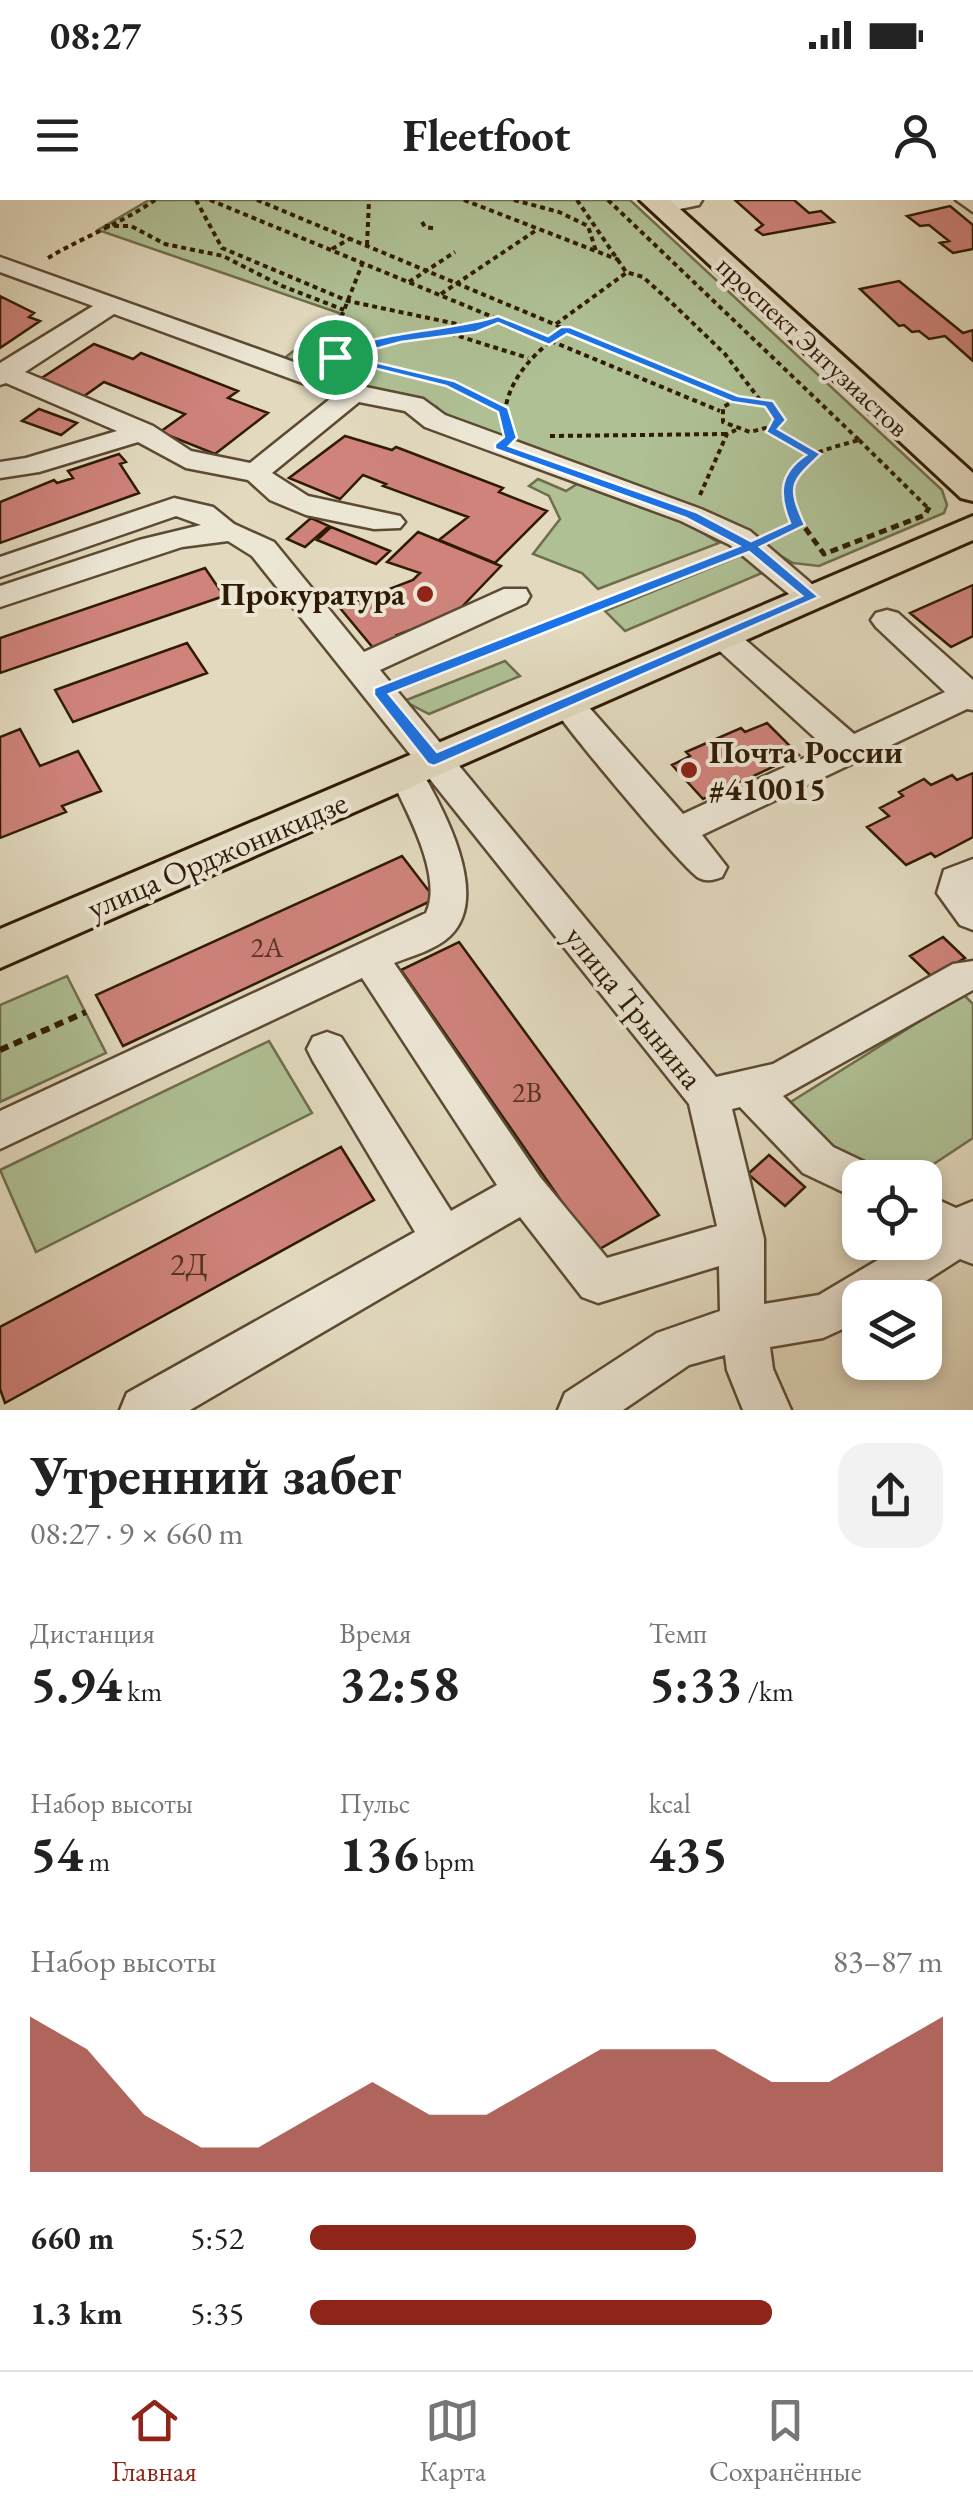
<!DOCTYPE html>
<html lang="ru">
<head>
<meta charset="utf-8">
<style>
  :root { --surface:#fff; --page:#f2f2f2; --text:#222; --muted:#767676; --line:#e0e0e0; --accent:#8f2418 }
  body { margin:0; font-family:"EB Garamond",serif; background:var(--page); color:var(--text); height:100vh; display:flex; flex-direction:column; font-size:38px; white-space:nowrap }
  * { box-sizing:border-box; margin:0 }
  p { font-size:32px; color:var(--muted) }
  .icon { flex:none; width:55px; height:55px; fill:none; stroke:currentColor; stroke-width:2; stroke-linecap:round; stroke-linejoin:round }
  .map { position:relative; height:1210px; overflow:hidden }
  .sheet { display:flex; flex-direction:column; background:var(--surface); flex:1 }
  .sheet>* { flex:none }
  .tools { position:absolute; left:842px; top:960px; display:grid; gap:20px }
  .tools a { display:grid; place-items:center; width:100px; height:100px; border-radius:20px; background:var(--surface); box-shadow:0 5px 15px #0003; font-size:50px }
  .pin { position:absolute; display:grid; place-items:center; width:85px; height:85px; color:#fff; margin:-42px; border:5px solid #fff; border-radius:50%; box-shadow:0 2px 10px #0007 }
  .round { display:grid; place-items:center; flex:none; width:105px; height:105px; border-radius:30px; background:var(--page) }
  .headline { display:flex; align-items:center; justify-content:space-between; height:170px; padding:0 30px }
  h1 { font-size:55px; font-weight:700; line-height:75px }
  .metrics { display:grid; grid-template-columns:repeat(3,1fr); gap:15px; height:170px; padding:10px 30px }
  .metrics div { display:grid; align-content:center }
  .metrics b { font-size:50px; font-weight:700 }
  .metrics small { font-size:28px; font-weight:400 }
  .metrics p { font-size:28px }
  .chart { height:280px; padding:20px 30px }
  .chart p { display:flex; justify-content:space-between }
  .chart svg { width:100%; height:180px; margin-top:10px; fill:var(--accent); opacity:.7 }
  ul { padding:0 30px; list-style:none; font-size:32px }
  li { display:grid; grid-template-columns:160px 120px 1fr; align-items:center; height:75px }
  li i { height:25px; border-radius:12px; background:var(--accent) }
  .status { display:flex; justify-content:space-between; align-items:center; height:70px; padding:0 50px; background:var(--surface); direction:ltr }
  .status svg { height:28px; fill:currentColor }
  header { display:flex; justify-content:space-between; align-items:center; height:130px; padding:0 30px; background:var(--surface); font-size:45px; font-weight:700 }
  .menu { display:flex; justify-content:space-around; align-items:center; height:140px; border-top:2px solid var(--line); background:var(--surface); font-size:28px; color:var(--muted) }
  .menu a { display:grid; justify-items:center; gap:5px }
  .menu .on { color:var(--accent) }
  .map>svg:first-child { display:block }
</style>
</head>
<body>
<div class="status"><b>08:27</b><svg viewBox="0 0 49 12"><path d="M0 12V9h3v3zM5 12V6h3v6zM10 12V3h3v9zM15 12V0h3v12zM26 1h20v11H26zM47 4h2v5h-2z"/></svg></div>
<header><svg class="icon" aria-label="menu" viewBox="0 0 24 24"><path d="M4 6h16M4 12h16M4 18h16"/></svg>Fleetfoot<svg class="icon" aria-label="person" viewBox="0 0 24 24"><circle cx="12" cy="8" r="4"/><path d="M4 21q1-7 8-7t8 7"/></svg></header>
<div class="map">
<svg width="973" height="1210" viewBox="0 0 973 1210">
  <rect width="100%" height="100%" fill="#e2d9be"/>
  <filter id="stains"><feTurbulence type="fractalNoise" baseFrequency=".002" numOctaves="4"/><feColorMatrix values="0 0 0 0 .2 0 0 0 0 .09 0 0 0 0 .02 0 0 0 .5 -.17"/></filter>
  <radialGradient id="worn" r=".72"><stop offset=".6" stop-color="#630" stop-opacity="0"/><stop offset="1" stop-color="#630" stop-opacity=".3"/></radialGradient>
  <path fill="#afc095" stroke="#6f6e4c" stroke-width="2.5" d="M149 0H630L942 290 947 305 944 313 819 366 793 363 747 336 441 218 437 207 397 193H380L283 159 342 114 98 30Z
    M538 279 566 291 577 284 690 325 719 343 598 389 582 373 533 354 560 319 549 296 529 286Z
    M742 355 762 373 625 431 605 411Z
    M505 461 520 476 429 514 404 501Z
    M67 776 106 853 0 902V805Z
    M963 794 973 804V938L914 977 860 978 786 905Z
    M269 841 312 913 36 1052 0 970Z"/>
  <path fill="#cf837b" stroke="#2f1b04" stroke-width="2.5" d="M735 0H794L809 13 821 11 834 22 763 35 756 30 763 25Z
    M950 6 973 25V49L953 53 940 43 949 41 929 25 920 26 907 16Z
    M899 81 963 133 973 130V161L945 136 929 139 919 131 912 132 904 125 899 126 860 89Z
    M0 96 34 113 29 117 40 121 0 148Z
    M94 144 133 159 141 153 238 191 228 198 268 213 215 254 160 232 185 214 104 182 80 199 37 181Z
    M39 209 77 223 61 235 22 221Z
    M345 236 392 250 396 247 503 288 499 292 547 311 495 363 439 340 468 317 383 286 386 284 363 275 340 299 289 278Z
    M119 254 126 262 120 264 139 293 0 343V302L54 280 57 283 73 278 68 271Z
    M311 318 329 326 305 347 287 339Z
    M331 327 390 351 376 364 317 340Z
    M418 332 501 366 456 413 397 435 400 438 374 449 340 408 413 380 420 373 387 362Z
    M205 368 224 396 0 473V438Z
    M973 385V436L951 447 910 413Z
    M187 443 207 473 73 522 55 490Z
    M767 523 799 555 703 599 672 565 690 556 686 552 741 528 745 532Z
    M20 529 40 566 78 551 101 591 62 606 66 612 0 638V537Z
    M973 573V637L935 657 931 653 906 665 867 627 889 616 880 608 903 596 899 592 924 579 931 585 952 575 957 580Z
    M402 656 435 699 123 846 96 795Z
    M943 737 965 758 932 777 910 756Z
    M459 742 659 1015 596 1051 401 770Z
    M341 947 374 1000 5 1203 0 1189V1127Z
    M769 955 805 987 785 1006 748 974Z"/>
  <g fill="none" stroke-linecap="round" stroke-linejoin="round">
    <g stroke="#5c4a32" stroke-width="5">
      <path id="minor" d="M658 0H702L699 5 661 13 650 6Z
        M956 0H973V12Z
        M0 57 361 186 423 199 445 215 701 309 750 331 827 397 823 404H801L730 345 681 321 425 227 405 211 359 202 272 273 308 296 400 316 405 322 400 328 374 329 306 315 270 300 248 280 186 268 138 242 39 272 0 278V262L26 258 117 231 6 183 0 185V163L93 106 0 72ZM114 114 335 195 250 263 191 251 153 226 25 172Z
        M174 298 213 307 234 324 274 342 364 452 504 389H526L530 396 526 403 380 470 716 877 773 864 953 764 973 761V790L783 896 833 947 875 967 880 978H860V1000L803 973 740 907 732 909 764 1039V1104L819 1095 908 1042H925V994L956 1008 973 1001V1064L960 1059 899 1098H860V1121L823 1138 770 1147 773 1169 791 1210H743L727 1170 725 1155 689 1165 623 1210H558L565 1193 657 1133 720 1111 719 1066 598 1103 582 1097 520 1017 190 1210H120L127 1193 415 1032 313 861 307 849 313 837 327 832 341 837 451 1011 497 985 362 778 0 949V911L426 713C444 676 405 609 389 574L394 565 406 561 418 565C442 606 492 696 450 736 435 750 412 756 394 763L540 977 607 1058 717 1026 689 904 252 356 228 341 182 347 0 407V386L139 340 201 325 176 316 0 377V357Z
        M887 410 898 413 973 480V510L967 509 702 635 727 667 722 677C714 680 707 682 699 678 684 670 563 525 551 504L555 496 567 492 579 496 683 614 826 548 712 444 707 437 712 430 723 426 734 430 854 534 945 492 876 427 871 420 876 413Z
        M973 659V730L960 725 937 693 944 670Z"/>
    </g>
    <g stroke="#2f1b04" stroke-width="6">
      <path id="major" d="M640 0H670L973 273V301L961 298Z
        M973 316V340L0 768V729Z"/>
    </g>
    <path stroke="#2f1b04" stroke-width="4" stroke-dasharray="5 4" stroke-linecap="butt" d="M196 0 222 48 348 101 476 128 449 133 528 158
      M210 0 720 211
      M257 0 736 200
      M464 0 619 60
      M514 0 559 12 588 26 596 51
      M577 0 626 72 643 77 673 104 725 154 760 200
      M608 0 859 240
      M422 22 425 27 437 29
      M105 26H131L165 44 223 56 282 86 344 110
      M367 45 369 0
      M332 49 351 38
      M48 58C83 37 122 23 155 0
      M363 62 339 123 335 157 450 184 503 210
      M409 82 455 52
      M441 94 538 29
      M556 124 626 73
      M473 129 497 119
      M336 156 400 139 448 133
      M752 199 775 208 780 220 777 225 750 232 723 222V207L736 200Z
      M504 222C505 180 534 153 566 129
      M771 229 815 254
      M550 236 727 234
      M859 240 930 310
      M700 295 727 234 736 230
      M791 310C775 258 821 251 859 240"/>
    <path stroke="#2f1b04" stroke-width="5" stroke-dasharray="8 5" stroke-linecap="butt" d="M790 307 824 354 925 315 929 307
      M778 334 798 325
      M406 482 721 358"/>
    <path stroke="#2f1b04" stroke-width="6" stroke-dasharray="9 6" stroke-linecap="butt" d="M0 850 86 812"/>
    <use href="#minor" fill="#ece6d5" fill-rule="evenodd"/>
    <use href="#major" fill="#e2d9be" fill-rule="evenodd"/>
  </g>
  <path fill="#1a73e8" stroke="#fff" stroke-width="2.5" fill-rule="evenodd" d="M498 116 548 136 561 127H570L738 196 773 201 786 220 778 229 821 254C792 282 786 284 805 325L760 347 819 397 434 566 428 564 374 495V488L739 346 686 318 495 249V244L504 237 498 212 446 186 329 157C375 129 446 133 498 116ZM498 123 549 145 567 134 732 202 765 207 773 219 766 232 806 255C779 273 778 294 790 323L751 341 696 312 509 246 517 238 508 208 454 181 349 156 401 142 476 132ZM749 352 802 396 437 552 389 494Z"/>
  <g fill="#8f2418" stroke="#ece6d5" stroke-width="4">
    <circle cx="425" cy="394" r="10"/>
    <circle cx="689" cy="570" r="10"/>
  </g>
  <g text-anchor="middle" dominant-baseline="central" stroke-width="8" stroke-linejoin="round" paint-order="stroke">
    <g font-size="28" fill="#2f1b04" stroke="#ece6d5">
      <text transform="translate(813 146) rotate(43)">проспект Энтузиастов</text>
    </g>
    <g font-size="28" fill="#573522">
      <text x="267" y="747">2А</text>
      <text x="527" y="892">2В</text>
    </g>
    <g font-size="32" font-weight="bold" fill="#2f1b04" stroke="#ece6d5" text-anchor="end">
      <text x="405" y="394">Прокуратура</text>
      <text x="709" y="552" text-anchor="start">Почта России<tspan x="709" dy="37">#410015</tspan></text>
    </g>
    <g font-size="32" fill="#2f1b04" stroke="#ece6d5">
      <text transform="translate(217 655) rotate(-23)">улица Орджоникидзе</text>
      <text transform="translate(634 807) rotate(51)">улица Трынина</text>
    </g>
    <g font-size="32" fill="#573522">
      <text x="189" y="1064">2Д</text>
    </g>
  </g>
  <rect width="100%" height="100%" filter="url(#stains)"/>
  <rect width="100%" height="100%" fill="url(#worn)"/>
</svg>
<div class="tools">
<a><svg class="icon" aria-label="locate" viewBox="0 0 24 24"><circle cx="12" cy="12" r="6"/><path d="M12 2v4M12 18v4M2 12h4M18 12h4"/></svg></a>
<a><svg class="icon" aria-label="layers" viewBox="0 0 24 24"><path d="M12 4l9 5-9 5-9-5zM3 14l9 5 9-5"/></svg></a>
</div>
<div class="pin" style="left:335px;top:157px;background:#1e9e55"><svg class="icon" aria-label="arrive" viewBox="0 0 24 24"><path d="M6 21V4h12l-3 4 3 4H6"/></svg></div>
</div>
<section class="sheet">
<div class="headline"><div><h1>Утренний забег</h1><p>08:27 · 9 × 660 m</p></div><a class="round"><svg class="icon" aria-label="share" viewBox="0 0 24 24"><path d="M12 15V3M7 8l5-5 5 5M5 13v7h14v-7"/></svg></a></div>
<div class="metrics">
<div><p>Дистанция</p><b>5.94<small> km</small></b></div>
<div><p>Время</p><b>32:58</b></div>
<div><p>Темп</p><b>5:33<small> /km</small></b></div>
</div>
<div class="metrics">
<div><p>Набор высоты</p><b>54<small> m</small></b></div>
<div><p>Пульс</p><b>136<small> bpm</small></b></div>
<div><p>kcal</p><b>435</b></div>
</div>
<div class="chart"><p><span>Набор высоты</span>83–87 m</p>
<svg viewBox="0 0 160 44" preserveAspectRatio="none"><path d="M0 44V6L10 14L20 30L30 38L40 38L50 30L60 22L70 30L80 30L90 22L100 14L110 14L120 14L130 22L140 22L150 14L160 6V44z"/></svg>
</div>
<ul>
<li><b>660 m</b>5:52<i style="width:61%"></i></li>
<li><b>1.3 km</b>5:35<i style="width:73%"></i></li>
</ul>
</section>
<nav class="menu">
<a class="on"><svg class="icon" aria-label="home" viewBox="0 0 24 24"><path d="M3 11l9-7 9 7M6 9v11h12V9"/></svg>Главная</a>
<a><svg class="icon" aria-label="map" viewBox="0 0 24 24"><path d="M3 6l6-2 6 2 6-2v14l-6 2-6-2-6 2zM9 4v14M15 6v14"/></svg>Карта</a>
<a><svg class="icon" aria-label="saved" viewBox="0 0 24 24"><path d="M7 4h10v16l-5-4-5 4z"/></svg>Сохранённые</a>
</nav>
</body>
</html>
